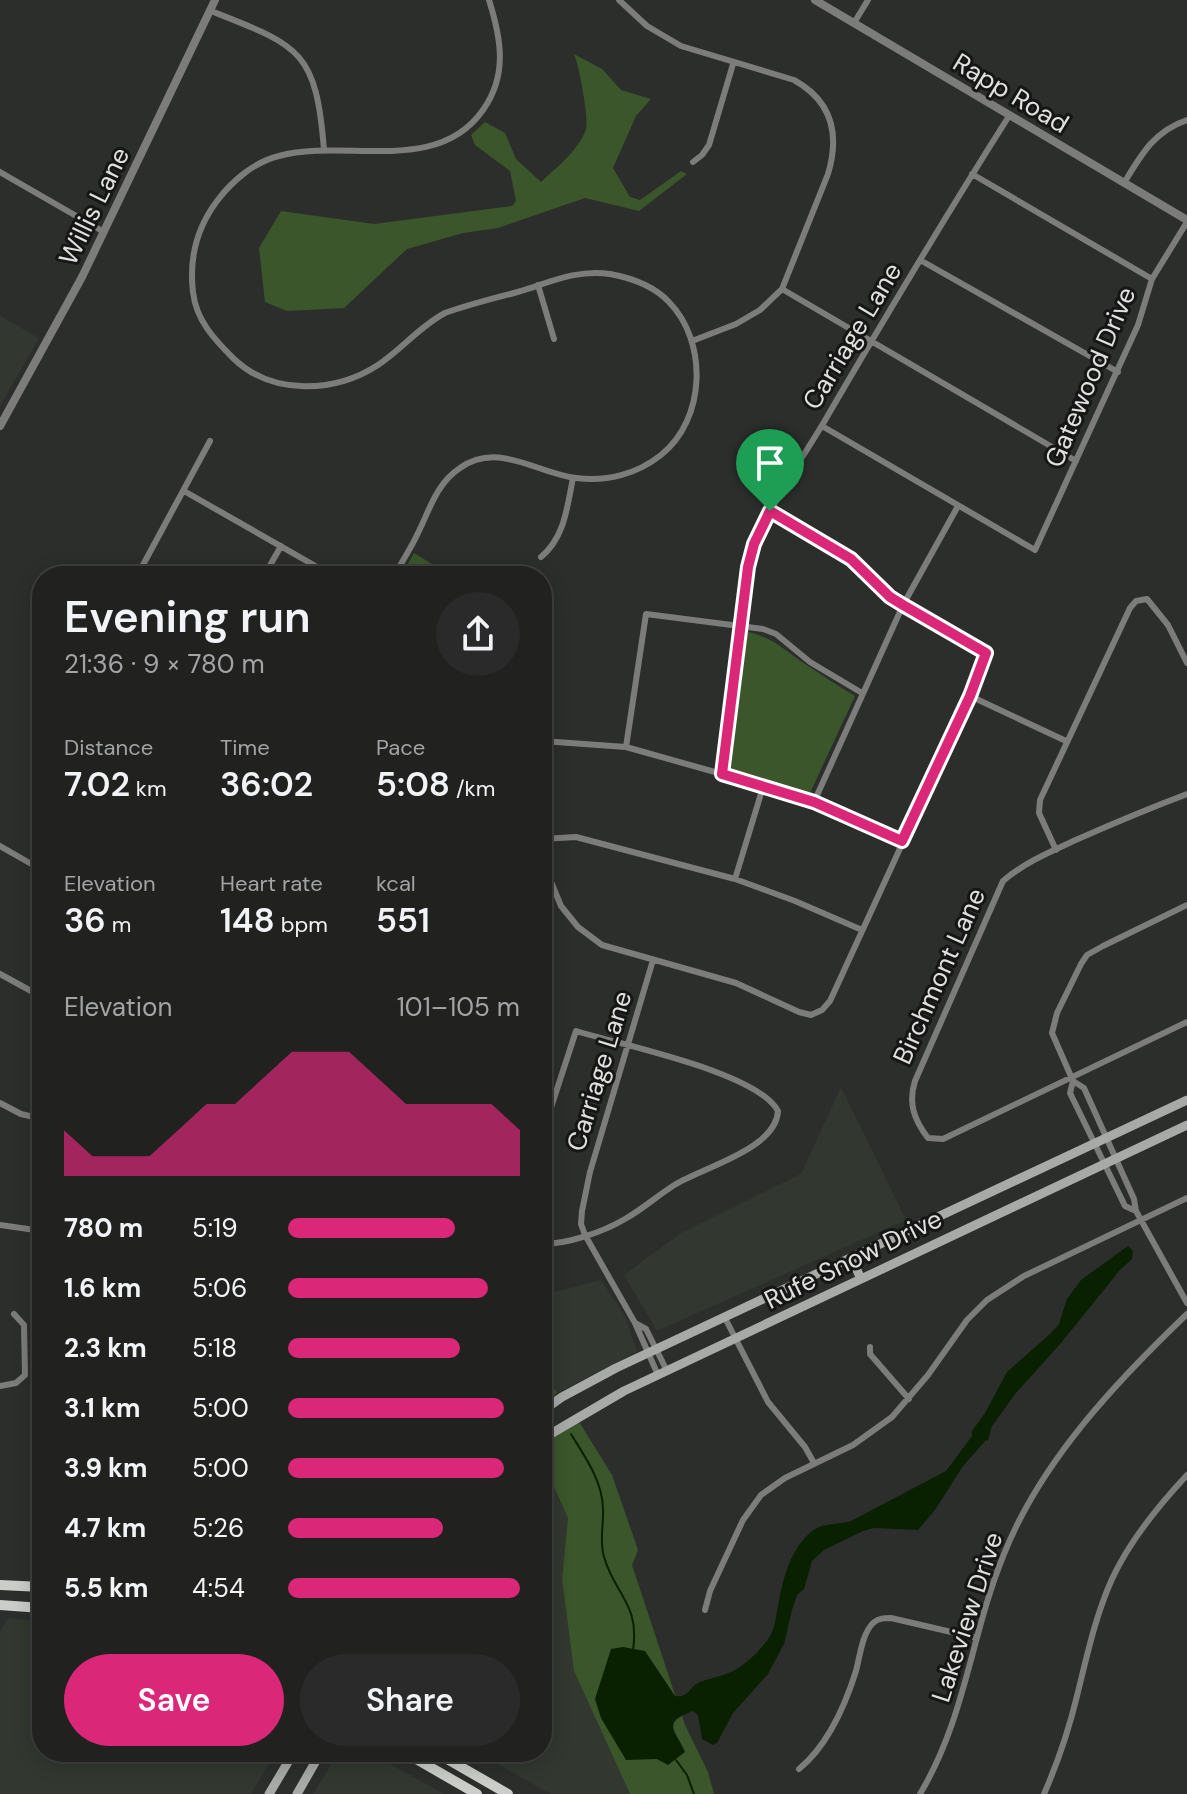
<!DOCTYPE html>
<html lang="en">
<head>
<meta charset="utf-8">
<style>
  :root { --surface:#212220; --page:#292a29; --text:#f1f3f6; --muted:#a2a4a5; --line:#3e3f3e; --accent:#db2777 }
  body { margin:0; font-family:"DM Sans",sans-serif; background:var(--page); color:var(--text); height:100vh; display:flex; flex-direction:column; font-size:30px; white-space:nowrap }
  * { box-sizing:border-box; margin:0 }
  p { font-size:26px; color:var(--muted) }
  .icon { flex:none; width:44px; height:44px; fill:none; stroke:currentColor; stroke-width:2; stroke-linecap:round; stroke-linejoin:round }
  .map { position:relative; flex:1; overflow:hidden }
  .sheet { position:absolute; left:32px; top:566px; width:520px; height:1196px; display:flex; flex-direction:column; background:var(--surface); border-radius:32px; box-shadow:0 4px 20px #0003,0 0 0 2px var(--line) }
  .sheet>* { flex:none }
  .pin { position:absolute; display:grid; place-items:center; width:68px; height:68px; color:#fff; margin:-82px -34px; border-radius:50% 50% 50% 0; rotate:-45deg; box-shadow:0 0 8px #0007 }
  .pin .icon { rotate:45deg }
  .round { display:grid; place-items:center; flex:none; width:84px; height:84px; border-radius:42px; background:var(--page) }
  .overview { display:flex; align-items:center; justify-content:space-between; height:136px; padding:0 32px }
  h1 { font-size:44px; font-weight:600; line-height:60px }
  .stats { display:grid; grid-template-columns:repeat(3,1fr); gap:12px; height:136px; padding:8px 32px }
  .stats div { display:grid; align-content:center }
  .stats b { font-size:34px; font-weight:600 }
  .stats small { font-size:22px; font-weight:400 }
  .stats p { font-size:22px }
  .chart { height:224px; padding:16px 32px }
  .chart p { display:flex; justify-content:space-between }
  .chart svg { width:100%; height:144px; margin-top:8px; fill:var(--accent); opacity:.7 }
  .button { display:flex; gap:16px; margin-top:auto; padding:16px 32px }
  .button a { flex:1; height:92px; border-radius:48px; background:var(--accent); color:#fff; font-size:32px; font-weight:600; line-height:92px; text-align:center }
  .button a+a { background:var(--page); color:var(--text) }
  ul { padding:0 32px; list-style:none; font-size:26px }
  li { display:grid; grid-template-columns:128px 96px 1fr; align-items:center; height:60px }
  li i { height:20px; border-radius:10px; background:var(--accent) }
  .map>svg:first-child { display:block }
</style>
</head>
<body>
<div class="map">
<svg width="1187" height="1794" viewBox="0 0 1187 1794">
  <rect width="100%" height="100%" fill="#2c2e2b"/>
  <path fill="#32382f" d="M0 316 39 338 0 406Z
    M841 1087 906 1220 657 1331 624 1275 681 1233 801 1174Z
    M601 1280 625 1316 637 1352 557 1393 542 1368V1295Z
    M542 1460 568 1518 562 1579 574 1671 630 1794H551L476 1752H542Z
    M8 1618 42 1622V1752H276L251 1794H0V1632Z
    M339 1752H369L444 1794H313Z"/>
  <path fill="#3b562b" d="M574 54 602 69 621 90 651 99 636 116 613 168 630 197 640 200 681 171 687 174 639 211 585 198 498 228 463 233 407 249 344 308 287 311 265 302 259 248 281 211 374 224 512 206 516 201 510 171 475 145 471 135 485 122 505 133 516 159 541 182C557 167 579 150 586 129 589 118 579 65 574 54Z
    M414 553 452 576H401Z
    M749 632C775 639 784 650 805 664 822 675 838 686 855 696L810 793 790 789 729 771 744 636Z
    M542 1368 557 1393 542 1403Z
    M578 1420 612 1475 638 1550 632 1565 685 1725 708 1772 714 1794H630L574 1671 562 1579 568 1518 542 1460V1444Z"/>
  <path fill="#092100" d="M1128 1246 1133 1251 1132 1259 1120 1270 1061 1343 1016 1393 992 1426 988 1441 986 1440 963 1466 935 1510 918 1530 874 1528 863 1531 824 1550 812 1561 804 1589 797 1595 792 1610 784 1644 768 1674 733 1713 717 1743 713 1745 702 1739 698 1715 693 1711C660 1723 676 1730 685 1752L668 1765 657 1759 626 1760 601 1718 595 1699 611 1649 623 1647 645 1651 675 1696C690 1698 688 1687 700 1682 711 1678 724 1676 735 1670 747 1663 763 1648 770 1636 775 1628 776 1616 778 1606 783 1579 790 1547 815 1529 822 1524 841 1524 851 1521L946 1471 972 1436V1431L985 1413 1007 1372 1051 1333 1059 1324 1067 1299 1081 1280Z"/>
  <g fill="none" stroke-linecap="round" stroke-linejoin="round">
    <path stroke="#092100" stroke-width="2" d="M571 1434C585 1457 602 1480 603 1508 604 1525 599 1540 604 1557 615 1595 640 1604 633 1650
      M676 1760 687 1775 694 1794"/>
    <path stroke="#7c7d7b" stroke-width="6" d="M619 0 647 26 681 46 794 80C832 101 840 134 828 174L782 289 760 310 736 324 692 341
      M211 11C300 46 316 50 324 150
      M854 23 868 0
      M693 162 702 155 709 145 733 64
      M0 172 104 232
      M972 174 1152 279
      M1124 183C1141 155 1154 131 1187 120
      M920 260 1118 372
      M538 285 554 339
      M782 289 1076 461
      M822 426 1035 550 1138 325 1152 279 1187 222
      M184 491 333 576
      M541 557C565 537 567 507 573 478
      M137 576 210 441
      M264 576 281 546
      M394 576C402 562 411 548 418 533 430 509 436 484 460 468 498 441 536 473 576 478 607 482 637 474 661 455 706 419 708 342 669 302 653 285 632 278 610 274 578 269 550 282 521 291 496 298 470 304 445 313 420 326 402 349 378 365 335 393 272 396 233 358 214 339 196 320 193 292 189 259 196 229 217 201 232 181 254 162 279 156 345 138 437 176 483 110 508 75 501 38 489 0
      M970 696 1066 741
      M542 741 626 747 722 774 814 802 902 841
      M626 747 646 614 763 629 776 634 810 662 862 693
      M722 774 748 567C762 514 796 469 824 422 884 319 945 217 1009 116
      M1187 794C1150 808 1114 823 1078 839 1052 851 1025 862 1003 881L915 1081C908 1103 914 1120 928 1138L943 1139 1187 1022
      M814 802 903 605 958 506
      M542 839 576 837 735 879 795 901 862 930
      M0 846 42 870
      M1056 850 1039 813 1040 800 1130 608 1136 601 1147 599 1168 625 1187 663
      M542 860 561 906 578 927 602 945 736 983 799 1012 811 1015 822 1010 830 1001 970 696 986 653 903 605 890 597 851 559 770 511
      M735 879 763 787
      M1187 905 1103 946 1087 955 1081 964 1057 1013 1052 1033 1073 1081 1084 1088 1134 1199 1136 1211 1187 1303
      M653 960 590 1172 582 1211 581 1224 585 1235 635 1323 658 1375
      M0 974 42 997
      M1073 1081 1070 1093 1125 1206 1136 1211
      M0 1103 21 1114 42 1119
      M542 1135 576 1031C621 1045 757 1072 778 1111 776 1149 704 1167 676 1184 658 1195 643 1209 625 1219 603 1232 568 1244 542 1244
      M0 1225 42 1231
      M725 1318 768 1402 805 1447 814 1463
      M635 1323 646 1329 667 1371
      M870 1347V1354L909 1399
      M0 1386 16 1383 25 1375 24 1325 14 1314
      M705 1610 710 1591 743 1520 761 1495 785 1478 853 1445 892 1417 928 1375 967 1320 987 1300 1024 1276 1187 1198
      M799 1769C827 1746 845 1706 856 1671 860 1656 862 1634 873 1623 879 1618 884 1618 891 1618L977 1638
      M920 1794C966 1717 971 1634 1004 1554 1041 1461 1116 1382 1187 1314
      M1044 1794C1058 1762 1069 1729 1077 1696 1087 1656 1095 1617 1112 1579 1130 1540 1158 1506 1187 1475"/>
    <path stroke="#7c7d7b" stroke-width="8" d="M815 0 1187 220
      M0 426 82 277 215 0"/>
    <path stroke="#a8aaa7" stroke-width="9" d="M852 1259 861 1279
      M542 1411 562 1397 616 1368 1187 1100
      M542 1439 624 1391 1187 1125
      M269 1794 294 1752
      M297 1794 321 1752"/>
    <path stroke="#cbcdc9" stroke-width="10" d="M0 1585 42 1587
      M0 1605 42 1608
      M404 1752 477 1794
      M435 1752 508 1794"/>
  </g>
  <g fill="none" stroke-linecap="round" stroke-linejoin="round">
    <g stroke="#fff" stroke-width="16">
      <path id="route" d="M770 511 851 559 890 597 903 605 986 653 970 696 902 841 814 802 722 774 748 567 754 544Z"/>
    </g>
    <use href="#route" stroke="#db2777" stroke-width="10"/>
  </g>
  <g text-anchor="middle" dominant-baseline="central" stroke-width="6" stroke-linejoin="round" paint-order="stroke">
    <g font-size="26" fill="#dfe1de" stroke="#151615">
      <text transform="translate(1011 93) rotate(31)">Rapp Road</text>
      <text transform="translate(94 206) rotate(-64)">Willis Lane</text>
      <text transform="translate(852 336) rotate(-59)">Carriage Lane</text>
      <text transform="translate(1090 377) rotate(-67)">Gatewood Drive</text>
      <text transform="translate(939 976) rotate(-66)">Birchmont Lane</text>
      <text transform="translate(599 1071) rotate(-73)">Carriage Lane</text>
      <text transform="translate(853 1259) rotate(-26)">Rufe Snow Drive</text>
      <text transform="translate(967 1617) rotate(-72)">Lakeview Drive</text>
    </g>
  </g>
</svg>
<div class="pin" style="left:770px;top:511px;background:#1e9e55"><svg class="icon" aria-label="arrive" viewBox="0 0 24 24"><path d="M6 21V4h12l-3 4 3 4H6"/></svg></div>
<section class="sheet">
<div class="overview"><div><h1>Evening run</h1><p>21:36 · 9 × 780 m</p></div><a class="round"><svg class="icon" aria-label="share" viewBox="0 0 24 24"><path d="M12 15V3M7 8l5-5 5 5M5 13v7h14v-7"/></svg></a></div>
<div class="stats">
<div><p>Distance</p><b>7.02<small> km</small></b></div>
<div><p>Time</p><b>36:02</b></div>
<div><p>Pace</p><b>5:08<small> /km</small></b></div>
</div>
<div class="stats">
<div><p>Elevation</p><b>36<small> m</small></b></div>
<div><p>Heart rate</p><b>148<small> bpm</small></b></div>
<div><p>kcal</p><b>551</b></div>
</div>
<div class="chart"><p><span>Elevation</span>101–105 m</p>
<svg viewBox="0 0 160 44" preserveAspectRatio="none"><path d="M0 44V30L10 38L20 38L30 38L40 30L50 22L60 22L70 14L80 6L90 6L100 6L110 14L120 22L130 22L140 22L150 22L160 30V44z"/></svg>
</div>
<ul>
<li><b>780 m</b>5:19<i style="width:72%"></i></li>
<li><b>1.6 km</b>5:06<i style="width:86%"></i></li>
<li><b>2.3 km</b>5:18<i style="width:74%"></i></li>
<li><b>3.1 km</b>5:00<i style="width:93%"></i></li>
<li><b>3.9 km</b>5:00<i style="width:93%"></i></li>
<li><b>4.7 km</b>5:26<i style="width:67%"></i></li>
<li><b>5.5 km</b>4:54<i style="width:100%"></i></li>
</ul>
<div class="button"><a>Save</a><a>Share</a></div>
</section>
</div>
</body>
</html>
